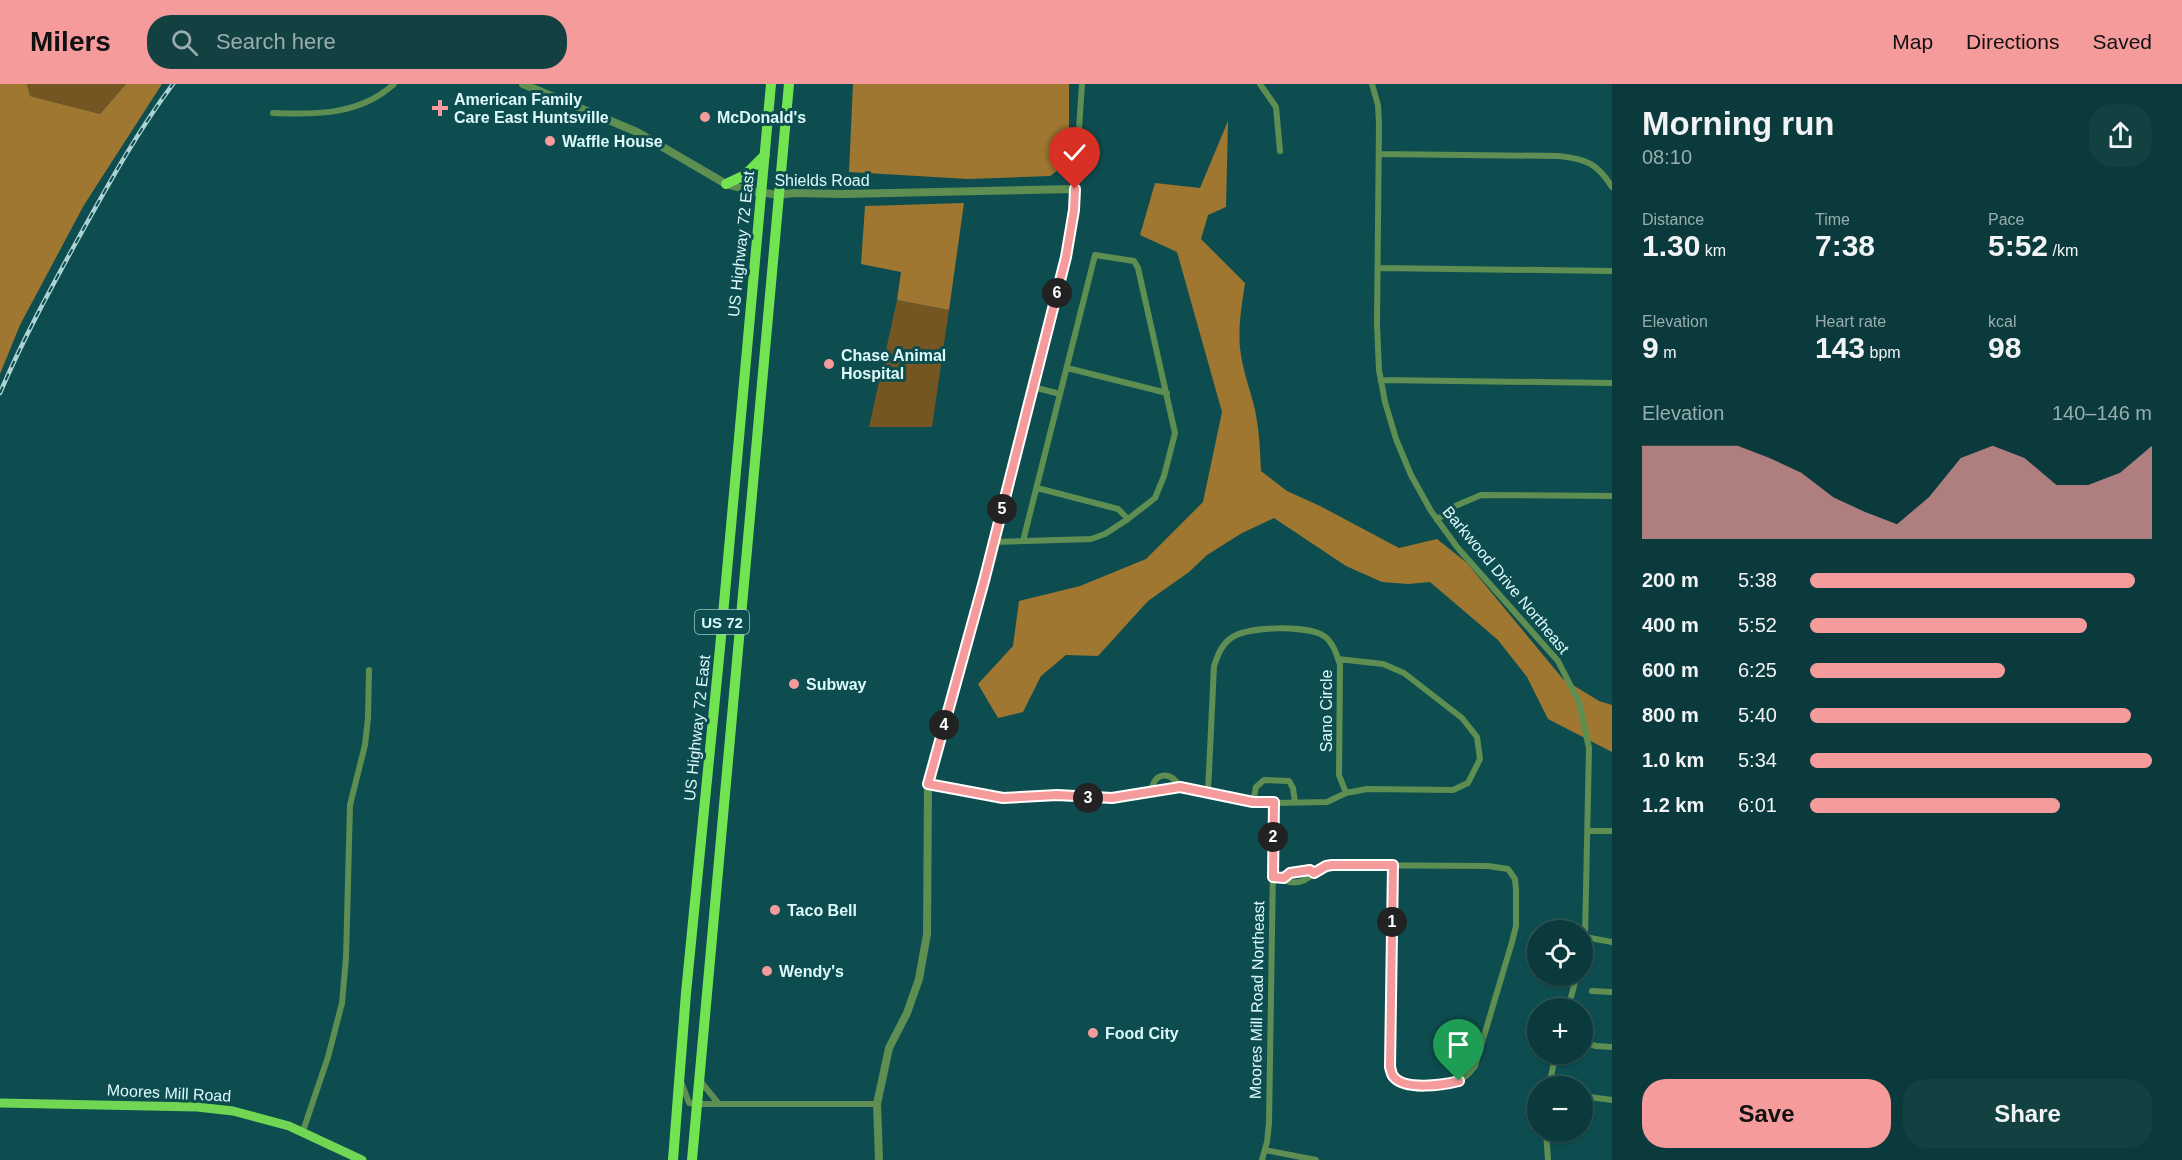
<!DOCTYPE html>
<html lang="en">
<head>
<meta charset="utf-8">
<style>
  :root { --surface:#0a3a3b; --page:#134142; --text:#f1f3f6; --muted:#99adaf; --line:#2a5455; --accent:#f59b9c }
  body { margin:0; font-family:Arial,sans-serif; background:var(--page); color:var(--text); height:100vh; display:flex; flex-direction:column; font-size:22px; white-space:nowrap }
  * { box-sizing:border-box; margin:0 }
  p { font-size:20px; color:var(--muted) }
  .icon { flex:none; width:33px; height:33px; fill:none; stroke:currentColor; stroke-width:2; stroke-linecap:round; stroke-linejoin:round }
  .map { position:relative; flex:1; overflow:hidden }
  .details { display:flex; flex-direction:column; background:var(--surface); width:570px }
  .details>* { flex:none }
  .fabs { position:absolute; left:1527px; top:836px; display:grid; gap:12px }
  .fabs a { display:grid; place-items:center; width:66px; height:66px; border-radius:50%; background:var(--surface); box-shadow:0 2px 4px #0004,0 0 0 2px var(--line); font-size:30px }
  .pin { position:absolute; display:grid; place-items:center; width:51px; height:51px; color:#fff; margin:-62px -26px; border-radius:50% 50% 50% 0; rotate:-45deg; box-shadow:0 0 6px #0007 }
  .pin .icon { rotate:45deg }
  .km { position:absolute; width:30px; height:30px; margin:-15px; border-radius:50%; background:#222; color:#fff; font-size:16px; line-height:30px; text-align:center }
  .round { display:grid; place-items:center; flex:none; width:63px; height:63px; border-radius:24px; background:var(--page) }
  .overview { display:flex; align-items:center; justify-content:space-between; height:102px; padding:0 30px }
  h1 { font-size:33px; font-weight:600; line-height:45px }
  .stats { display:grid; grid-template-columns:repeat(3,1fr); gap:9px; height:102px; padding:6px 30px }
  .stats div { display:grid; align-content:center }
  .stats b { font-size:30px; font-weight:600 }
  .stats small { font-size:16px; font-weight:400 }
  .stats p { font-size:16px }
  .chart { height:168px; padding:12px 30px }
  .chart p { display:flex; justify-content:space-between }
  .chart svg { width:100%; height:108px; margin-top:6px; fill:var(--accent); opacity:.7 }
  .primary-button { display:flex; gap:12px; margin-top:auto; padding:12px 30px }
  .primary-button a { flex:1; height:69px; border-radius:24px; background:var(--accent); color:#111; font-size:24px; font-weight:600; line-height:69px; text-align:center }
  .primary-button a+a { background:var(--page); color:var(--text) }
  ul { padding:0 30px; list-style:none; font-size:20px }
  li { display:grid; grid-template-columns:96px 72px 1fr; align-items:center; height:45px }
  li i { height:15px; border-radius:8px; background:var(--accent) }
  header { display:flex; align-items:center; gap:36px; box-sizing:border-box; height:84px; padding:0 30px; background:var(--accent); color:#111 }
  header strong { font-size:28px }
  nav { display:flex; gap:33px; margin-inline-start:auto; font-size:21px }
  .search { width:420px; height:54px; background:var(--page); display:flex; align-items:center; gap:15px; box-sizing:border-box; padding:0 21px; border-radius:24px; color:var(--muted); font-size:22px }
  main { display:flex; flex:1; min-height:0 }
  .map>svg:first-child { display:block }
</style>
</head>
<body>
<header>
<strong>Milers</strong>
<div class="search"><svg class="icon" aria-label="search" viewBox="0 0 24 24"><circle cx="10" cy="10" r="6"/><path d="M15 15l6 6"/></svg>Search here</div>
<nav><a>Map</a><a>Directions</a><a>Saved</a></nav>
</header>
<main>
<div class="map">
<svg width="1612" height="1076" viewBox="0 0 1612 1076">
  <rect width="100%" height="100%" fill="#0e4d4f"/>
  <path fill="#735622" d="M27 0H126L100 30 30 12Z
    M897 216 949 226 932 343H869Z"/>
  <path fill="#9f7730" d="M0 0H27L30 12 100 30 126 0H162L84 121 20 241 0 290Z
    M853 0H1069V44L1065 81 1050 92 968 95 849 88Z
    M1228 37 1226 123 1208 131 1201 155 1245 199C1242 220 1238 242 1240 264 1242 283 1248 299 1253 318 1259 340 1260 364 1261 387L1287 407 1320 422 1399 464 1437 455 1467 479 1563 595 1599 617 1612 621V668L1548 635 1527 593 1498 556 1430 498 1408 500 1382 498 1346 482 1274 434 1242 449 1207 471 1189 488 1148 517 1098 572 1066 571 1041 592 1023 628 998 634 978 600 1013 562 1019 517 1080 502 1146 475 1203 418 1222 328 1177 168 1140 151 1155 99 1200 104Z
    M964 119 949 226 897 216 901 188 861 180 865 122Z"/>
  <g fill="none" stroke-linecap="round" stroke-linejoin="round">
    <path stroke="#5e8e51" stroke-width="6" d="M1260 0 1276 23 1280 67
      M1372 0 1378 21 1379 40 1377 240 1379 286 1385 318 1396 355 1411 391 1431 427 1457 463 1558 577 1579 618 1589 664 1585 853 1582 870
      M273 29C315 31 360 31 394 0
      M1379 70 1559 72C1586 75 1597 79 1612 103
      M1075 105 1082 0
      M1378 184 1612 187
      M1067 284 1167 309
      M1381 296 1612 299
      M1033 303 1060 310
      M1037 404 1118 425 1128 435
      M1437 436 1453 423 1481 411 1612 412
      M994 458 1091 455 1105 450 1128 435 1155 414 1164 392 1175 349 1138 184 1134 177 1095 171 1023 457
      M928 700 1003 714 1057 711 1111 714 1180 703 1253 718 1274 719 1327 718 1346 709 1367 705 1453 706 1468 699 1480 675 1477 653 1462 634 1404 589 1383 580 1338 575
      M1151 708C1154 688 1170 686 1180 703
      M1208 708 1214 582C1218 571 1221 561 1231 554 1248 542 1307 541 1324 552 1333 558 1337 571 1340 581L1339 691 1346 709
      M1253 718 1256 703 1264 696 1289 697 1293 704 1295 718
      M1588 747H1612
      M1314 789 1326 782 1332 781 1488 782 1508 785 1515 795 1516 806V842L1512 858 1475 982C1470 988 1465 995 1457 997 1450 1000 1441 1000 1433 1000 1413 1001 1398 1004 1390 983L1393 781
      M1273 793 1284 794 1286 797C1297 801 1306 797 1314 789 1307 785 1289 787 1284 794
      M1585 853 1612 858
      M1592 907 1612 908
      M1568 924 1577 891
      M1582 958 1596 962 1612 963
      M701 998 719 1020
      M682 1000 689 1019 697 1020H877
      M1549 1002 1556 969
      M1582 1012 1612 1016
      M303 1047 328 973 342 919 346 874 350 721 365 661 368 634 369 586
      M1546 1047 1548 1076
      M1265 1066 1316 1076
      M1262 1076 1267 1058 1269 1039 1274 719"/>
    <path stroke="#5e8e51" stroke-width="8" d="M523 0 637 48 726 100 751 107 779 111 793 109 842 110 1075 105 1074 126 1066 173 984 497 928 700 927 850 919 895 907 929 889 964 877 1020 879 1076"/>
    <path stroke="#70d653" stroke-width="9" d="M0 1019 197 1023 233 1027 289 1042 362 1076"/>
    <path stroke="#72e451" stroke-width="10" d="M726 100 745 91 765 71
      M673 1076 686 909 720 564 771 0
      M692 1076 789 0"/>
    <g stroke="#add2d3" stroke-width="4.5">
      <path id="rail" d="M0 309C23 255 51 204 79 153 108 101 137 48 173 0"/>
    </g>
    <use href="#rail" stroke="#0e4d4f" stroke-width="2" stroke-dasharray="7" stroke-linecap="butt"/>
  </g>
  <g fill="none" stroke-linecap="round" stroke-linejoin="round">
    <g stroke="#fff" stroke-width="12">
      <path id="route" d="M1075 105 1074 126 1066 173 984 497 928 700 1003 714 1057 711 1112 714 1180 703 1253 718H1274L1273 793 1284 794 1290 789 1310 786 1314 789 1326 782 1332 781H1393L1390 983C1391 986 1391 989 1393 992 1404 1007 1443 1001 1459 997"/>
    </g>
    <use href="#route" stroke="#f59b9c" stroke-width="8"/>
  </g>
  <g fill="#f59b9c" stroke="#0e4d4f" stroke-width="2">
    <path d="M437 15h6v6h6v6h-6v6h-6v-6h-6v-6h6z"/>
    <circle cx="705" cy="33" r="6"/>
    <circle cx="550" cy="57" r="6"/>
    <circle cx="829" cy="280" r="6"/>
    <circle cx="794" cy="600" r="6"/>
    <circle cx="775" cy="826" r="6"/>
    <circle cx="767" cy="887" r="6"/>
    <circle cx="1093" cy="949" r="6"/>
  </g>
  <g text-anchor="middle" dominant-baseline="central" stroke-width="6" stroke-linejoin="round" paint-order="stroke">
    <rect fill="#0e4d4f" stroke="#9fc6c7" stroke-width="1.5" x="695" y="526" width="54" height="24" rx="4.5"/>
    <g font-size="15" font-weight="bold" fill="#ddfafb">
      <text x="722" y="538">US 72</text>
    </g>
    <g font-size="16" font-weight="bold" fill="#ddfafb" stroke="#0e4d4f" text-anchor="start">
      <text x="454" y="15">American Family<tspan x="454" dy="18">Care East Huntsville</tspan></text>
      <text x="717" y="33">McDonald's</text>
      <text x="562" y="57">Waffle House</text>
      <text x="841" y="271">Chase Animal<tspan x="841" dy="18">Hospital</tspan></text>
      <text x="806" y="600">Subway</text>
      <text x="787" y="826">Taco Bell</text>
      <text x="779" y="887">Wendy's</text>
      <text x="1105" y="949">Food City</text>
    </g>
    <g font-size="16" fill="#ddfafb" stroke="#0e4d4f">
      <text x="822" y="96">Shields Road</text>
      <text transform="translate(741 160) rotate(-84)">US Highway 72 East</text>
      <text transform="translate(1506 496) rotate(50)">Barkwood Drive Northeast</text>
      <text transform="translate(1326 627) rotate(-90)">Sano Circle</text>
      <text transform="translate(697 644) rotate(-84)">US Highway 72 East</text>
      <text transform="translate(1257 916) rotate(-89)">Moores Mill Road Northeast</text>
      <text transform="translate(169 1009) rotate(3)">Moores Mill Road</text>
    </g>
  </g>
</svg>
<div class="fabs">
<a><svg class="icon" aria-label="locate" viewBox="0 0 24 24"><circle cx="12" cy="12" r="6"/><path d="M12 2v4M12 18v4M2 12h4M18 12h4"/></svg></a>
<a>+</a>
<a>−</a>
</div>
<div class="pin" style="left:1459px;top:997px;background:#1e9e55"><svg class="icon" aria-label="arrive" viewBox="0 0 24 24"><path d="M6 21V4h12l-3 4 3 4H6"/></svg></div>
<div class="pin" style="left:1075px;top:105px;background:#d93025"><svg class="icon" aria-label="check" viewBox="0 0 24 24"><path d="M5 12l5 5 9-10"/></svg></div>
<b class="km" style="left:1392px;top:838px">1</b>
<b class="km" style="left:1273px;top:753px">2</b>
<b class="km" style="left:1088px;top:714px">3</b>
<b class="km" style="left:944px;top:641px">4</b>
<b class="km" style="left:1002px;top:425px">5</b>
<b class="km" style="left:1057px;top:209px">6</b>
</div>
<section class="details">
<div class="overview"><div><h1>Morning run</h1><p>08:10</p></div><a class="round"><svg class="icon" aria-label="share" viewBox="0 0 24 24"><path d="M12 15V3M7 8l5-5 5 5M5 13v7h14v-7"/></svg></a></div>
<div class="stats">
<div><p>Distance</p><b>1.30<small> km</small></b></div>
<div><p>Time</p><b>7:38</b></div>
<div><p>Pace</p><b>5:52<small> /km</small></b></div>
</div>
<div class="stats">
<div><p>Elevation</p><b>9<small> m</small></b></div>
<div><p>Heart rate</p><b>143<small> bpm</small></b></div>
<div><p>kcal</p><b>98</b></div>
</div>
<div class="chart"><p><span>Elevation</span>140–146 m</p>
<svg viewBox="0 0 160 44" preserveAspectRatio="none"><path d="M0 44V6L10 6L20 6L30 6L40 11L50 17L60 27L70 33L80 38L90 27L100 11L110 6L120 11L130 22L140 22L150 17L160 6V44z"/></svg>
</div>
<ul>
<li><b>200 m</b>5:38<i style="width:95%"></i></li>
<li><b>400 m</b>5:52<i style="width:81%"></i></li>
<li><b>600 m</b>6:25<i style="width:57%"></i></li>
<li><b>800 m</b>5:40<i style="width:94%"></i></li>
<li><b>1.0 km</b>5:34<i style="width:100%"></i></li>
<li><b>1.2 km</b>6:01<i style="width:73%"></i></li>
</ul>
<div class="primary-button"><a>Save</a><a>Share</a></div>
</section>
</main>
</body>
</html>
